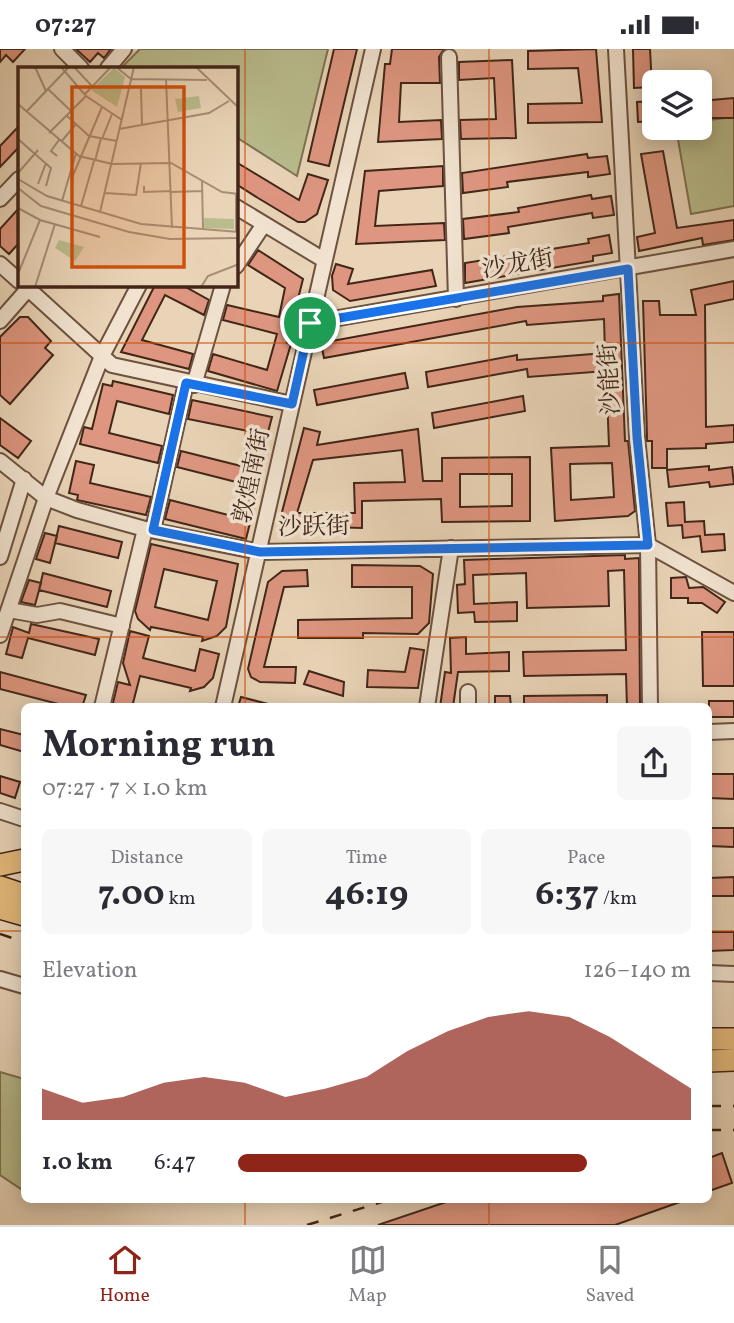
<!DOCTYPE html>
<html lang="en">
<head>
<meta charset="utf-8">
<style>
  :root { --surface:#fff; --page:#f7f7f7; --text:#2b2b33; --muted:#7c7c81; --line:#e1e1e2; --accent:#8f2418 }
  body { margin:0; font-family:Vollkorn,"Noto Serif SC",serif; background:var(--page); color:var(--text); height:100vh; display:flex; flex-direction:column; font-size:26px; white-space:nowrap }
  * { box-sizing:border-box; margin:0 }
  p { font-size:23px; color:var(--muted) }
  .icon { flex:none; width:38px; height:38px; fill:none; stroke:currentColor; stroke-width:2; stroke-linecap:round; stroke-linejoin:round }
  .map { position:relative; flex:1; overflow:hidden }
  .details { position:absolute; left:21px; top:654px; width:691px; height:500px; display:flex; flex-direction:column; background:var(--surface); border-radius:10px; box-shadow:0 4px 18px #0003 }
  .details>* { flex:none }
  .controls { position:absolute; left:642px; top:21px; display:grid; gap:14px }
  .controls a { display:grid; place-items:center; width:70px; height:70px; border-radius:10px; background:var(--surface); box-shadow:0 4px 18px #0003; font-size:35px }
  .pin { position:absolute; display:grid; place-items:center; width:60px; height:60px; color:#fff; margin:-30px; border:4px solid #fff; border-radius:50%; box-shadow:0 2px 7px #0007 }
  .round { display:grid; place-items:center; flex:none; width:74px; height:74px; border-radius:10px; background:var(--page) }
  .overview { display:flex; align-items:center; justify-content:space-between; height:119px; padding:0 21px }
  h1 { font-size:38px; font-weight:700; line-height:52px }
  .metrics { display:grid; grid-template-columns:repeat(3,1fr); gap:10px; height:119px; padding:7px 21px }
  .metrics div { display:grid; align-content:center; border-radius:10px; background:var(--page); text-align:center }
  .metrics b { font-size:35px; font-weight:700 }
  .metrics small { font-size:19px; font-weight:400 }
  .metrics p { font-size:19px }
  .chart { height:196px; padding:14px 21px }
  .chart p { display:flex; justify-content:space-between }
  .chart svg { width:100%; height:126px; margin-top:7px; fill:var(--accent); opacity:.7 }
  ul { padding:0 21px; list-style:none; font-size:23px }
  li { display:grid; grid-template-columns:112px 84px 1fr; align-items:center; height:52px }
  li i { height:18px; border-radius:9px; background:var(--accent) }
  .status { display:flex; justify-content:space-between; align-items:center; height:49px; padding:0 35px; background:var(--surface); direction:ltr }
  .status svg { height:19px; fill:currentColor }
  .tab-bar { display:flex; justify-content:space-around; align-items:center; height:98px; border-top:2px solid var(--line); background:var(--surface); font-size:19px; color:var(--muted) }
  .tab-bar a { display:grid; justify-items:center; gap:4px }
  .tab-bar .on { color:var(--accent) }
  .map>svg:first-child { display:block }
</style>
</head>
<body>
<div class="status"><b>07:27</b><svg viewBox="0 0 49 12"><path d="M0 12V9h3v3zM5 12V6h3v6zM10 12V3h3v9zM15 12V0h3v12zM26 1h20v11H26zM47 4h2v5h-2z"/></svg></div>
<div class="map">
<svg width="734" height="1176" viewBox="0 0 734 1176">
  <rect width="100%" height="100%" fill="#e9d4b7"/>
  <filter id="stains"><feTurbulence type="fractalNoise" baseFrequency=".00286" numOctaves="4"/><feColorMatrix values="0 0 0 0 .2 0 0 0 0 .09 0 0 0 0 .02 0 0 0 .5 -.17"/></filter>
  <radialGradient id="worn" r=".72"><stop offset=".6" stop-color="#630" stop-opacity="0"/><stop offset="1" stop-color="#630" stop-opacity=".3"/></radialGradient>
  <path fill="#b9bc8d" stroke="#7e7152" stroke-width="2" d="M140 0H328L297 127 236 88V19H129L124 16Z
    M734 68V157L691 165 676 79H700V72Z
    M0 1023 24 1030V1135L21 1140 0 1126Z"/>
  <path fill="#de9680" stroke="#422618" stroke-width="2" fill-rule="evenodd" d="M0 0H25L13 13 6 6 0 13Z
    M76 0H111L104 9 98 4 90 13Z
    M334 0H357L329 117 308 112Z
    M392 0H444L439 8 440 34H401L399 73 441 71 442 90 378 93 385 15H390Z
    M596 0 602 73 528 74V55L582 54 578 19 528 20V2Z
    M633 0H650L652 38 634 39Z
    M512 11 516 89 461 90 460 71 496 70 494 29 459 31V13Z
    M734 49V69H700V52Z
    M654 52V72L638 73 637 53Z
    M19 77V98L0 118V97Z
    M663 102 677 179 734 171V191L703 196 702 189 639 202 637 188 655 184 641 105Z
    M587 105 588 109 607 107 610 125 588 128V123L507 133 508 138 463 144 462 124Z
    M236 113 299 151 308 125 328 131 317 165 305 173H298L258 149 236 135Z
    M443 117V137L379 142 375 177 444 174 445 191 356 195 365 122Z
    M591 146 592 150 611 147 614 166 593 169 592 164 508 178 509 184 464 190 463 170 519 163 518 159Z
    M19 159V194L9 205 0 197V180Z
    M609 186 612 204 593 207V212L465 234V214L589 194 588 190Z
    M258 201 303 230 287 294 291 295 277 342 208 322 213 305 267 321 277 285 223 271 227 256 279 268 285 239 248 216Z
    M336 215 353 220 348 235 432 221 436 237 350 252 333 241 332 227Z
    M734 232V250L705 256 706 378 734 376V393L706 395V399L667 400V419H652V392H647V387L643 252H659L660 266H696L691 241Z
    M155 236H182L209 251 204 266 165 246 142 291 193 305 189 320 121 303Z
    M619 245 625 392H628L635 462 628 467 555 472 551 399 609 397 606 322 528 328 527 320 428 338 426 323 517 306V311L605 304 604 270 527 276 526 272 324 309 321 294 517 258 603 252V247ZM612 414 614 448 571 451 570 415Z
    M20 268H28L51 292 45 299 53 306 10 355 0 346V288Z
    M405 324 408 339 317 356 314 341Z
    M113 332 173 346 169 365 117 352 109 384 162 397 158 414 80 395 84 378 92 380 103 335 112 337Z
    M523 347 525 362 434 379 432 364Z
    M192 351 272 368 251 448 256 450 246 490 165 470 170 451 236 468 244 435 177 418 181 402 245 418 253 383 188 370Z
    M0 369 31 392 18 409 0 396Z
    M304 379 320 383 317 396 418 380 423 432H442V409L530 408V472L442 473 441 450 362 452V479L289 477 282 463ZM402 401 405 433 354 434 355 464H297L313 411ZM460 425H512V457L460 458Z
    M76 412 94 416 90 434 151 448 146 466 77 451 78 446 69 444Z
    M709 417V421L732 418 734 435 710 438 709 433 669 438 667 421Z
    M684 453 685 473 704 472 705 486 724 485 725 501 702 503 700 487 683 489 682 476 668 477 666 454Z
    M59 477 122 493 118 509 55 494Z
    M45 484 57 487 50 514 36 510Z
    M151 495 238 515 226 578 217 587 202 592 203 588 151 578 150 581 138 570 135 562ZM164 520 217 532 208 571 155 558Z
    M625 506V510L639 509 640 658H627L626 625 524 627 523 603 626 601 624 521 608 522 609 557 527 559 526 524 473 526 474 555 517 553V572L475 573 474 563 458 564 457 536 465 535 464 511Z
    M352 516 420 517 433 525 429 574 418 585 363 584V589H298V571L412 569V538H352Z
    M307 521 308 537 284 538 264 618H296L295 634 260 633 251 628 248 620 268 533 282 522Z
    M43 524 111 542 107 558 39 541Z
    M686 528 689 539 703 538 725 553 717 564 702 554H688V549H671V529Z
    M29 531 41 534 35 556 21 553Z
    M31 575 99 590 95 606 28 589 22 609 6 605 13 578 29 584Z
    M130 582 149 587 143 609 195 622 200 600 219 605 213 629 204 638 190 642 191 639 140 627 132 658H112L118 633 130 636 123 614Z
    M702 583H734V637H703Z
    M466 588V605L509 603V622L458 623 453 658H440L445 623 451 624 450 589Z
    M410 599 424 601 418 639 367 638 368 621 405 623Z
    M309 622 344 633 343 647 304 635Z
    M0 623 86 646 82 658H70L0 640Z
    M607 646V658H524V647Z
    M495 647H510L511 658H495Z
    M241 648 268 655 267 658H238Z
    M709 652H734V668H709Z
    M0 680 24 686V703L0 696Z
    M709 725H734V750L709 749Z
    M0 727 20 733 15 749 0 744Z
    M709 779H734V798L709 797Z
    M734 828V847H709V829Z
    M709 883H734V901L709 902Z
    M722 1104 732 1134 709 1142V1109Z
    M449 1152H680V1153L615 1176H378Z"/>
  <g fill="none" stroke-linecap="round" stroke-linejoin="round">
    <g stroke="#6c5240" stroke-width="18">
      <path id="minor" d="M62 0 81 19
        M616 0 637 388 648 496 650 658
        M449 8 456 250
        M108 19 124 0
        M0 150 19 130
        M236 158 324 211
        M0 215 19 232
        M236 217 264 175
        M24 236 112 316 292 355
        M0 272 28 240
        M310 274 734 200
        M194 336 223 236
        M0 412 46 449 77 461 145 480 260 503 648 496 734 544
        M153 481 186 334
        M0 508 24 430
        M9 561 37 566 60 562 122 577
        M0 586 46 449 102 307 139 236
        M468 643V658
        M102 658 145 480
        M223 658 373 0
        M427 658 451 499
        M709 683 734 682
        M0 762 24 770
        M709 924 734 925
        M0 930 24 937"/>
    </g>
    <g stroke="#422618" stroke-width="24">
      <path id="highway" d="M0 816 24 811
        M0 838 24 846
        M0 859 24 866
        M709 990H734
        M709 1012 734 1011"/>
    </g>
    <use href="#minor" stroke="#f1e3d0" stroke-width="14"/>
    <use href="#highway" stroke="#e4ba7c" stroke-width="21"/>
    <path stroke="#422618" stroke-width="2.5" stroke-dasharray="12 12" stroke-linecap="butt" d="M0 885 24 893
      M709 1057H734
      M709 1081H734
      M307 1176 385 1152"/>
  </g>
  <g fill="none" stroke-linecap="round" stroke-linejoin="round">
    <g stroke="#fff" stroke-width="14">
      <path id="route" d="M628 220 637 388 648 496 260 503 153 481 186 334 292 355 310 274Z"/>
    </g>
    <use href="#route" stroke="#1a73e8" stroke-width="9"/>
  </g>
  <path fill="none" stroke="#cf510e" stroke-width="2" stroke-opacity="0.55" d="M245 0V658M489 0V658M0 294H734M0 588H734M0 882H24M709 882H734M245 1152V1176M489 1152V1176"/>
  <g text-anchor="middle" dominant-baseline="central" stroke-width="7" stroke-linejoin="round" paint-order="stroke">
    <g font-size="24" fill="#422618" stroke="#f1e3d0">
      <text transform="translate(518 216) rotate(-10)">沙龙街</text>
      <text transform="translate(611 330) rotate(-93)">沙能街</text>
      <text transform="translate(253 427) rotate(-78)">敦煌南街</text>
      <text transform="translate(314 479) rotate(-1)">沙跃街</text>
    </g>
  </g>
  <g transform="translate(18 18)">
    <rect width="220" height="220" fill="#e9d4b7"/>
    <path d="M96 1 107 10 99 40 73 23ZM181 29 183 41 160 45 157 32ZM186 151 216 152V162L186 161ZM41 173 66 180 57 194 37 181Z" fill="#b9bc8d"/>
    <path fill="none" stroke="#a68e77" stroke-width="2" d="M17 0 28 24M43 0 68 29 104 53M56 0 74 19M98 0 113 12 189 13M178 0 221 41M148 12 154 161M30 22 53 44M123 22 124 58M67 27 93 0M0 37 61 89 94 97 153 96 204 125 221 127M8 45 51 0M49 49 71 69 99 74M101 62 191 46 211 34M31 66 68 29M0 72 33 101 28 119M84 72 94 47M43 75 58 57M39 89 33 84 41 73M77 94 83 71M0 106 20 83M0 112 29 129 123 157 221 165M53 113 84 40M184 113 185 162M20 117 28 96M126 119V125L153 124M0 121 23 139 111 165 152 172 221 171M153 125 184 124M87 126 118 128 123 96M44 134 58 86M63 139 76 94M0 141 22 153 82 170M82 145 116 0M218 165V127M0 207 22 153M17 220 37 157M183 220 190 209 221 197"/>
    <path fill="#cf510e" fill-opacity="0.15" stroke="#cf510e" stroke-width="3.5" d="M54 20H166V200H54Z"/>
    <rect width="220" height="220" fill="none" stroke="#422618" stroke-width="3.5"/>
  </g>
  <rect width="100%" height="100%" filter="url(#stains)"/>
  <rect width="100%" height="100%" fill="url(#worn)"/>
</svg>
<div class="controls">
<a><svg class="icon" aria-label="layers" viewBox="0 0 24 24"><path d="M12 4l9 5-9 5-9-5zM3 14l9 5 9-5"/></svg></a>
</div>
<div class="pin" style="left:310px;top:274px;background:#1e9e55"><svg class="icon" aria-label="arrive" viewBox="0 0 24 24"><path d="M6 21V4h12l-3 4 3 4H6"/></svg></div>
<section class="details">
<div class="overview"><div><h1>Morning run</h1><p>07:27 · 7 × 1.0 km</p></div><a class="round"><svg class="icon" aria-label="share" viewBox="0 0 24 24"><path d="M12 15V3M7 8l5-5 5 5M5 13v7h14v-7"/></svg></a></div>
<div class="metrics">
<div><p>Distance</p><b>7.00<small> km</small></b></div>
<div><p>Time</p><b>46:19</b></div>
<div><p>Pace</p><b>6:37<small> /km</small></b></div>
</div>
<div class="chart"><p><span>Elevation</span>126–140 m</p>
<svg viewBox="0 0 160 44" preserveAspectRatio="none"><path d="M0 44V33L10 38L20 36L30 31L40 29L50 31L60 36L70 33L80 29L90 20L100 13L110 8L120 6L130 8L140 15L150 24L160 33V44z"/></svg>
</div>
<ul>
<li><b>1.0 km</b>6:47<i style="width:77%"></i></li>
</ul>
</section>
</div>
<nav class="tab-bar">
<a class="on"><svg class="icon" aria-label="home" viewBox="0 0 24 24"><path d="M3 11l9-7 9 7M6 9v11h12V9"/></svg>Home</a>
<a><svg class="icon" aria-label="map" viewBox="0 0 24 24"><path d="M3 6l6-2 6 2 6-2v14l-6 2-6-2-6 2zM9 4v14M15 6v14"/></svg>Map</a>
<a><svg class="icon" aria-label="saved" viewBox="0 0 24 24"><path d="M7 4h10v16l-5-4-5 4z"/></svg>Saved</a>
</nav>
</body>
</html>
